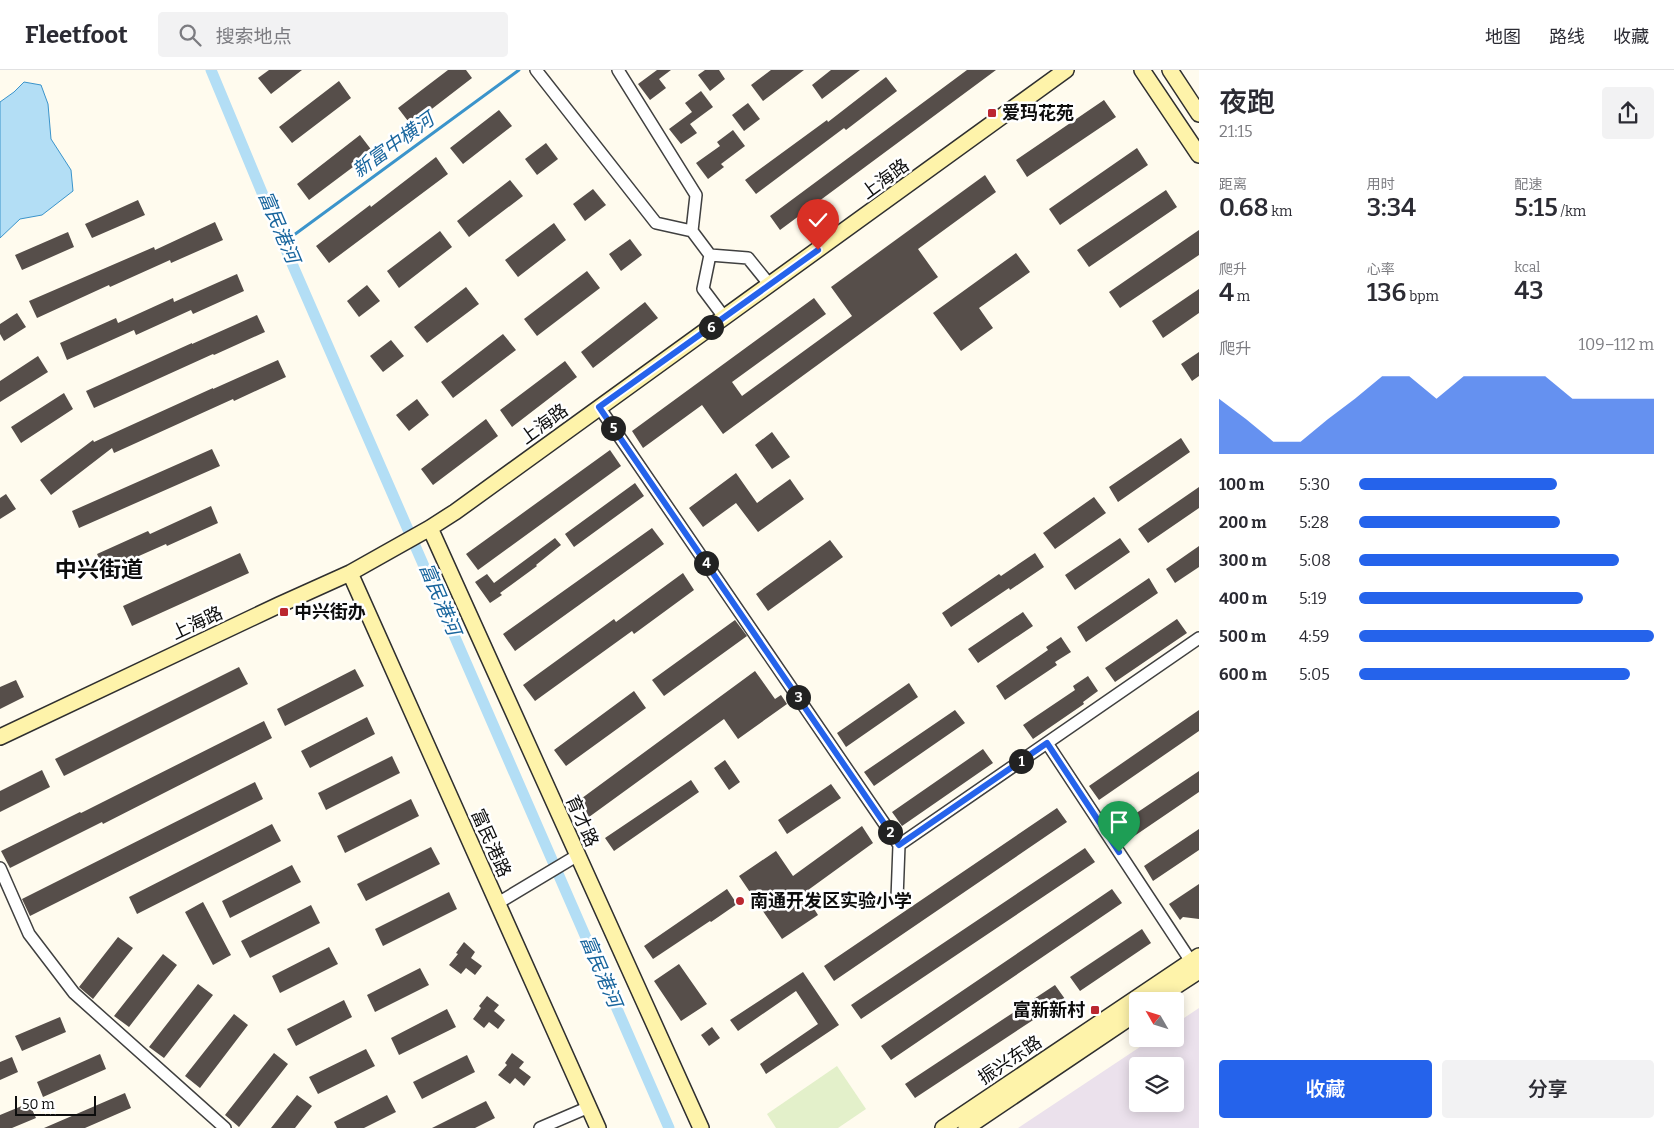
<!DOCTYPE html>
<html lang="zh">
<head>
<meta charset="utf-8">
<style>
  :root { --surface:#fff; --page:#f2f2f3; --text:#2b2b33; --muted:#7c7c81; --line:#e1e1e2; --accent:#2563eb }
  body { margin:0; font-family:Bitter,"Noto Sans SC",serif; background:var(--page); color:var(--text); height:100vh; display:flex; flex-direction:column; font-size:19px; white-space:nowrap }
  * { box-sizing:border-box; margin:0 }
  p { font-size:16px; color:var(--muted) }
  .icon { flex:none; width:28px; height:28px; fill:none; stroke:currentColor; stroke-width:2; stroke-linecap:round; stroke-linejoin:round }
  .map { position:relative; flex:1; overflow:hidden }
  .details { display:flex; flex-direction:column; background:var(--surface); width:475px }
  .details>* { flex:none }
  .needle { width:32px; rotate:309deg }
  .controls { position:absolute; left:1129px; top:922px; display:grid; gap:10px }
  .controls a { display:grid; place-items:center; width:55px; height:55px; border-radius:5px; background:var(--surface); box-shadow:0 2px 12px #0003; font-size:25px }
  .scale { position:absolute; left:15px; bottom:12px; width:81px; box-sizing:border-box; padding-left:5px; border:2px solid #0d0d0d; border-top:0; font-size:14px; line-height:18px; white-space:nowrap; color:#0d0d0d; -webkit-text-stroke:4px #fff; paint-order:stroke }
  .pin { position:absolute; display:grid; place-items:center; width:42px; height:42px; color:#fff; margin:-51px -21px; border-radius:50% 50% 50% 0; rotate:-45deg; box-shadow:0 0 5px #0007 }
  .pin .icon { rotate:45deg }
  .km { position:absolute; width:25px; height:25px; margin:-12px; border-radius:50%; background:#222; color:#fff; font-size:14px; line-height:25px; text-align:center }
  .round { display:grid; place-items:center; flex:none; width:52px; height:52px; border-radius:5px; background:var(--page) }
  .head { display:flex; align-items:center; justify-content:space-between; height:85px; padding:0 20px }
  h1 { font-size:28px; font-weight:600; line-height:38px }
  .metrics { display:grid; grid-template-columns:repeat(3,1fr); gap:8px; height:85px; padding:5px 20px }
  .metrics div { display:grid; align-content:center }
  .metrics b { font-size:25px; font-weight:600 }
  .metrics small { font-size:14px; font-weight:400 }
  .metrics p { font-size:14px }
  .chart { height:140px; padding:10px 20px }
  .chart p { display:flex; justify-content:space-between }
  .chart svg { width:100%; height:90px; margin-top:5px; fill:var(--accent); opacity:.7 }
  .cta { display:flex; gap:10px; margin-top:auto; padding:10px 20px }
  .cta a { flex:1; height:58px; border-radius:5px; background:var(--accent); color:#fff; font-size:20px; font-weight:600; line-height:58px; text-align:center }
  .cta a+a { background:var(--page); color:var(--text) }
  ul { padding:0 20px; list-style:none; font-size:16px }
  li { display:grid; grid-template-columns:80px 60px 1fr; align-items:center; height:38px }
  li i { height:12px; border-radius:6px; background:var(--accent) }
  header { display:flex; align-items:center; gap:30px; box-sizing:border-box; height:70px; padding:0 25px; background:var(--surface); border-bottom:1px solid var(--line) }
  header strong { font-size:24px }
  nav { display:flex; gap:28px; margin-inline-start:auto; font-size:18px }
  .search { width:350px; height:45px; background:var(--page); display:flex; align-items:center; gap:12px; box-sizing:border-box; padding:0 18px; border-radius:5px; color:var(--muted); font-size:19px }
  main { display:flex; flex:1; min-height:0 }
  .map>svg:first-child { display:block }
</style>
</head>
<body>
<header>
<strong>Fleetfoot</strong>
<div class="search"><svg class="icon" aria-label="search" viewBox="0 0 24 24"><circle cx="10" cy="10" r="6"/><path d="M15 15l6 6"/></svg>搜索地点</div>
<nav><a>地图</a><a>路线</a><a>收藏</a></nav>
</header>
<main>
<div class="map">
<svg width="1199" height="1058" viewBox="0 0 1199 1058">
  <rect width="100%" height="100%" fill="#fffbee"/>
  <path fill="#ebe1ec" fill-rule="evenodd" d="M1199 938V1058H1018L1152 969H1175V954ZM1138 996H1175V1034H1138Z"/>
  <path fill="#e3f0ca" d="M837 996 866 1039 838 1058H776L767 1044Z"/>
  <path fill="#b3def5" stroke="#3b94cb" d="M24 12 41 15 48 34 51 69 71 100 73 121 42 145 20 149 0 168V32L14 22Z"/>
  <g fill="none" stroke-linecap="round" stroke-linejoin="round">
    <path stroke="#3b94cb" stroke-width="3" d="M283 173 519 0"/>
    <path stroke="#b3def5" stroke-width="11" d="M211 0 283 173 669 1058"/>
  </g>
  <path fill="#564e4a" d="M269 0H302L271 24 258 8Z
    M448 0H466L472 8 411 55 398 38Z
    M657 0H671L659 9 666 18 650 30 638 14Z
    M705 0H719L725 9 710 21 698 5Z
    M771 0H804L763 31 751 15Z
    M831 0H860L822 29 812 15Z
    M967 0H996L780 160 770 146Z
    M886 7 897 21 846 60 844 58 756 124 745 110 827 50 828 52Z
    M339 11 351 28 292 73 279 57Z
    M701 21 713 37 690 54 697 63 681 74 669 59 692 42 685 33Z
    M1104 30 1116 47 1027 107 1016 90Z
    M748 33 760 49 744 61 732 45Z
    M499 40 512 56 463 94 450 78Z
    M733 60 745 76 721 94 724 97 708 109 696 93 720 76 717 72Z
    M360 65 373 82 309 130 297 114Z
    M546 73 558 89 537 105 525 89Z
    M1137 78 1148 95 1060 155 1049 139Z
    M436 87 448 104 329 193 316 176 370 135 371 137Z
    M985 105 996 122 918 179 938 207 723 364 702 335 643 378 632 361 814 228 826 244 732 312 742 326 852 246 831 217Z
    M510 110 523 126 469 167 457 151Z
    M593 119 606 135 585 151 573 134Z
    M1166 120 1177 137 1089 197 1077 180Z
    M138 130 145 145 92 168 85 154Z
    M215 152 223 170 171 193 170 190 110 217 109 215 37 248 29 231 154 177 155 180Z
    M554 153 566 170 518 207 505 190Z
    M1199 160V185L1120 238 1109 222Z
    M440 161 452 177 399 218 387 201Z
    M68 162 74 177 22 200 15 185Z
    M630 169 642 185 621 201 609 184Z
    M1016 183 1030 202 979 238 993 258 961 281 933 243Z
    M587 201 600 218 537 266 524 249Z
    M237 204 244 221 193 244 191 240 136 265 134 260 67 290 60 273 116 248 118 253 173 228 174 232Z
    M367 215 380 231 359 247 347 231Z
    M466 217 479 234 427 273 414 257Z
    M1199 219V243L1163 268 1152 251Z
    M645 232 658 248 593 298 581 282Z
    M17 243 26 257 4 271 0 264V254Z
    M257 245 265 262 214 285 213 284 94 338 86 321 192 273V274Z
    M503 264 516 280 453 328 441 312Z
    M391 270 404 286 383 302 370 286Z
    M1199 282V306L1192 311 1181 294Z
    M38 286 48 302 0 332V311Z
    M278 290 286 307 234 331 233 329 114 383 112 378 51 425 40 410 93 370 94 372 213 318V319Z
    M565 291 577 307 512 357 500 340Z
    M64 323 73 339 21 373 11 357Z
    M417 329 429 345 409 361 396 345Z
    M486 349 498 366 433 415 421 399Z
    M772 362 790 387 772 399 755 375Z
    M1181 368 1190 382 1118 432 1109 417Z
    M212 379 220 396 79 458 72 441Z
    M610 380 621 396 478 500 466 484Z
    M736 403 757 433 790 409 804 429 758 462 736 433 703 457 689 438Z
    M635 413 644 426 574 477 565 464Z
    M1199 417V438L1148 473 1138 459Z
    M6 424 16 439 0 449V428Z
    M1094 427 1106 443 1055 479 1043 463Z
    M211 436 218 453 167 476 166 474 105 501 97 484 148 461 150 464Z
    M652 458 664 474 515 581 503 564Z
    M555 468 561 475 536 495 537 496 500 523 502 525 490 533 475 512 487 504 494 513Z
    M1120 468 1130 482 1075 520 1065 505Z
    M830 470 843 487 768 541 756 524Z
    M1199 476V497L1175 513 1166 499Z
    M240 483 249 503 132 556 123 536Z
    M1035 483 1044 497 1010 520 1009 518 951 557 942 543 999 504 1001 506Z
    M683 503 694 520 634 564 632 561 535 631 523 615 614 549 616 552Z
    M1149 508 1158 523 1086 572 1077 557Z
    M1023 542 1033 556 978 593 968 579Z
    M1177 549 1187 563 1115 612 1105 598Z
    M735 550 747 566 664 626 652 610Z
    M1061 567 1071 582 1055 592 1057 595 1005 630 996 616 1048 580 1046 577Z
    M239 597 248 614 64 706 55 689Z
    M355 599 364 616 285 656 277 639Z
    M755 601 775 629 781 625 787 634 738 669 724 649 589 747 578 731Z
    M1088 606 1098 621 1083 632 1084 634 1033 669 1023 655 1075 620 1073 616Z
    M16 610 24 627 0 639V617Z
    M909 613 918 627 846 677 837 663Z
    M634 621 646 638 566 696 554 680Z
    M955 640 965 653 874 716 864 702Z
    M1199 640V661L1099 730 1089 716Z
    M367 647 375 664 310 698 301 681Z
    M264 651 272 668 103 754 102 752 10 798 1 781 80 742 81 743Z
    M983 679 993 693 902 756 892 742Z
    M392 686 400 703 326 740 318 723Z
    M725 690 740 712 729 720 714 698Z
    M42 700 50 717 0 742V721Z
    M1199 701V722L1127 771 1117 756Z
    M691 710 699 722 614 781 605 768Z
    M255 712 263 729 30 846 22 829Z
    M831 714 841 728 787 764 778 750Z
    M411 729 419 746 345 783 337 766Z
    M1057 738 1067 752 834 911 824 896Z
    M272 754 281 771 137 844 129 827Z
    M862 756 873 773 804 823 818 845 782 869 739 806 776 781 793 806Z
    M1199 759V780L1153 811 1144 796Z
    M431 777 440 794 366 831 357 814Z
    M1085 778 1095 792 861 949 851 935Z
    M292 795 301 812 230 848 222 831Z
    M1199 814V849L1183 847 1180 850 1169 834Z
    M727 819 737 834 711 852 710 851 653 889 644 876Z
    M1112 819 1122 833 891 990 881 976Z
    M449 822 457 839 383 876 375 859Z
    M203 832 231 885 213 895 185 842Z
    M311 835 320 853 250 888 241 871Z
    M1142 859 1151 873 1080 921 1070 907Z
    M118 867 133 878 93 929 79 917Z
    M464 872 475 882 471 888 482 896 475 905 466 898 461 904 449 895 458 884 456 883Z
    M329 877 338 894 280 923 272 906Z
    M163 884 177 895 129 957 114 946Z
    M679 894 707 934 681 951 654 911Z
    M420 898 429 915 375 942 367 925Z
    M803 902 839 955 766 1004 760 994 818 954 796 921 738 961 730 950Z
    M198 914 213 925 164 988 149 977Z
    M1055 915 1065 929 915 1028 905 1014Z
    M487 926 499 935 494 941 505 950 498 959 489 952 484 958 473 949 481 938 479 936Z
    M344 930 352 947 296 976 287 959Z
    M447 939 456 957 399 985 391 968Z
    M234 944 248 955 200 1018 185 1006Z
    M60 947 66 962 22 981 15 966Z
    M712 957 720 968 709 976 701 965Z
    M366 979 375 996 318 1024 309 1007Z
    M274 983 288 994 239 1057 225 1045Z
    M512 983 524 992 519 998 531 1007 524 1016 515 1008 510 1014 498 1005 507 995 505 993Z
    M100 984 106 999 43 1027 37 1012Z
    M467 985 475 1002 422 1029 413 1012Z
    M12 987 18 1002 0 1010V992Z
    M125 1023 131 1038 85 1058H44Z
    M297 1025 312 1036 295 1058H271Z
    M387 1025 396 1042 364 1058H337L334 1052Z
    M486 1031 495 1048 475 1058H432Z
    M29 1033 36 1048 12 1058H0V1045Z"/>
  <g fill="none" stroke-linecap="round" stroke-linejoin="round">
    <g stroke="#404040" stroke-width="14">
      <path id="street" d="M536 0 656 153 692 161 696 125 618 0
        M692 161 710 185
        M724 247 703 219 710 185 748 188 769 214
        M599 337 899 775 897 829
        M1047 673 1194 896
        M899 775 1199 568
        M0 798 29 864 74 923 225 1058
        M498 833 578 785
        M540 1058 589 1037"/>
    </g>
    <g stroke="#2f2f2f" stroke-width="18">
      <path id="secondary" d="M1142 0 1199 85
        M1170 0 1199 44
        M430 458 701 1058
        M350 503 598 1058
        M0 667 279 535 350 503 430 458 455 442 1066 0
        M1153 931 1199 901
        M943 1058 1199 886
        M966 1058 1138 942"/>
    </g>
    <use href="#street" stroke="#fff" stroke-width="11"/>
    <use href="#secondary" stroke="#fef3aa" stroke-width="15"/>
  </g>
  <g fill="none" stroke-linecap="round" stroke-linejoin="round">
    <g stroke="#fff" stroke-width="10">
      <path id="route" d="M818 180 599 337 899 775 1047 673 1119 782"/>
    </g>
    <use href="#route" stroke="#2563eb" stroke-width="6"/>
  </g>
  <g fill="#bb2730" stroke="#fff" stroke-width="2">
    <rect x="987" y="38" width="10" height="10" rx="2.5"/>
    <rect x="279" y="537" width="10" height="10" rx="2.5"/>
    <circle cx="740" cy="831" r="5"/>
    <rect x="1090" y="935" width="10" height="10" rx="2.5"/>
  </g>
  <g text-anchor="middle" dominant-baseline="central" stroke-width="5" stroke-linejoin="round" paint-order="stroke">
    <g font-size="18" font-weight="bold" fill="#0d0d0d" stroke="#fff" text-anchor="start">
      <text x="1002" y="43">爱玛花苑</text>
      <text x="294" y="542">中兴街办</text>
      <text x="750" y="831">南通开发区实验小学</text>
      <text x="1085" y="940" text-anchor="end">富新新村</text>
    </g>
    <g font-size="18" fill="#0d0d0d" stroke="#fff">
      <text transform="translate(885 109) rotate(-36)">上海路</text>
      <text transform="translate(544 354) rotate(-36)">上海路</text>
      <text transform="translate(197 553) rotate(-25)">上海路</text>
      <text transform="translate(582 751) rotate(66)">育才路</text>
      <text transform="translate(491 773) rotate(66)">富民港路</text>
      <text transform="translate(1010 990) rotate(-34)">振兴东路</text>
    </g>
    <g font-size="19" font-style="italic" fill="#18659d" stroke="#fff">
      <text transform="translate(393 75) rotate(-36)">新富中横河</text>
      <text transform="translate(279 157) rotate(67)">富民港河</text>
      <text transform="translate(440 529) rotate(67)">富民港河</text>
      <text transform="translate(601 901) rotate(67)">富民港河</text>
    </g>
    <g font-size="22" font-weight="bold" fill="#0d0d0d" stroke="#fff">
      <text x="99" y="499">中兴街道</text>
    </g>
  </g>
</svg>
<div class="controls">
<a><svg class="needle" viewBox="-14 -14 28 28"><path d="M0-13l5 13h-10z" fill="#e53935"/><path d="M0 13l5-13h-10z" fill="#7c7c81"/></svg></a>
<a><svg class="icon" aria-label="layers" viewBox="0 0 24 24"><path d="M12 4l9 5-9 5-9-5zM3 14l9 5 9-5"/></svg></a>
</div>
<div class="scale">50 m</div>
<div class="pin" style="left:1119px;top:782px;background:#1e9e55"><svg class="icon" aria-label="arrive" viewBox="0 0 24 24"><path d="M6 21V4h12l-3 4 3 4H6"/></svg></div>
<div class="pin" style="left:818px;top:180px;background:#d93025"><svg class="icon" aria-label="check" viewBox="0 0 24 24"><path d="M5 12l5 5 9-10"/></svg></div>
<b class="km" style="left:1021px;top:691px">1</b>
<b class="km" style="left:890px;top:762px">2</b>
<b class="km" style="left:798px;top:627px">3</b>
<b class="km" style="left:706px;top:493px">4</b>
<b class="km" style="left:613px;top:358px">5</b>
<b class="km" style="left:711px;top:257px">6</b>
</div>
<section class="details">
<div class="head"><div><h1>夜跑</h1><p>21:15</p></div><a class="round"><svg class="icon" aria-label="share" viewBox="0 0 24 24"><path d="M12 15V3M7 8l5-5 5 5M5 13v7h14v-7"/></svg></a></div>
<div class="metrics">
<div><p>距离</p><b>0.68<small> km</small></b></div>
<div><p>用时</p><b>3:34</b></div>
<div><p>配速</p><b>5:15<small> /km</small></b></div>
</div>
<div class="metrics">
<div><p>爬升</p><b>4<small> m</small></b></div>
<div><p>心率</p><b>136<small> bpm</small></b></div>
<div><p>kcal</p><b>43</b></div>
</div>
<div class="chart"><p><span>爬升</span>109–112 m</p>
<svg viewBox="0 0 160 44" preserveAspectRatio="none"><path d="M0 44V17L10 27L20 38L30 38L40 27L50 17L60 6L70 6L80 17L90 6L100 6L110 6L120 6L130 17L140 17L150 17L160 17V44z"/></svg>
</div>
<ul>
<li><b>100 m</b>5:30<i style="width:67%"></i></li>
<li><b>200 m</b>5:28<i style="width:68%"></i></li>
<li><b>300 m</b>5:08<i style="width:88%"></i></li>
<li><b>400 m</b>5:19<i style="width:76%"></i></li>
<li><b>500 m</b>4:59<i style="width:100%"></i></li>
<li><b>600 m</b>5:05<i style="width:92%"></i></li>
</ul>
<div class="cta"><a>收藏</a><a>分享</a></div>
</section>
</main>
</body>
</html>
